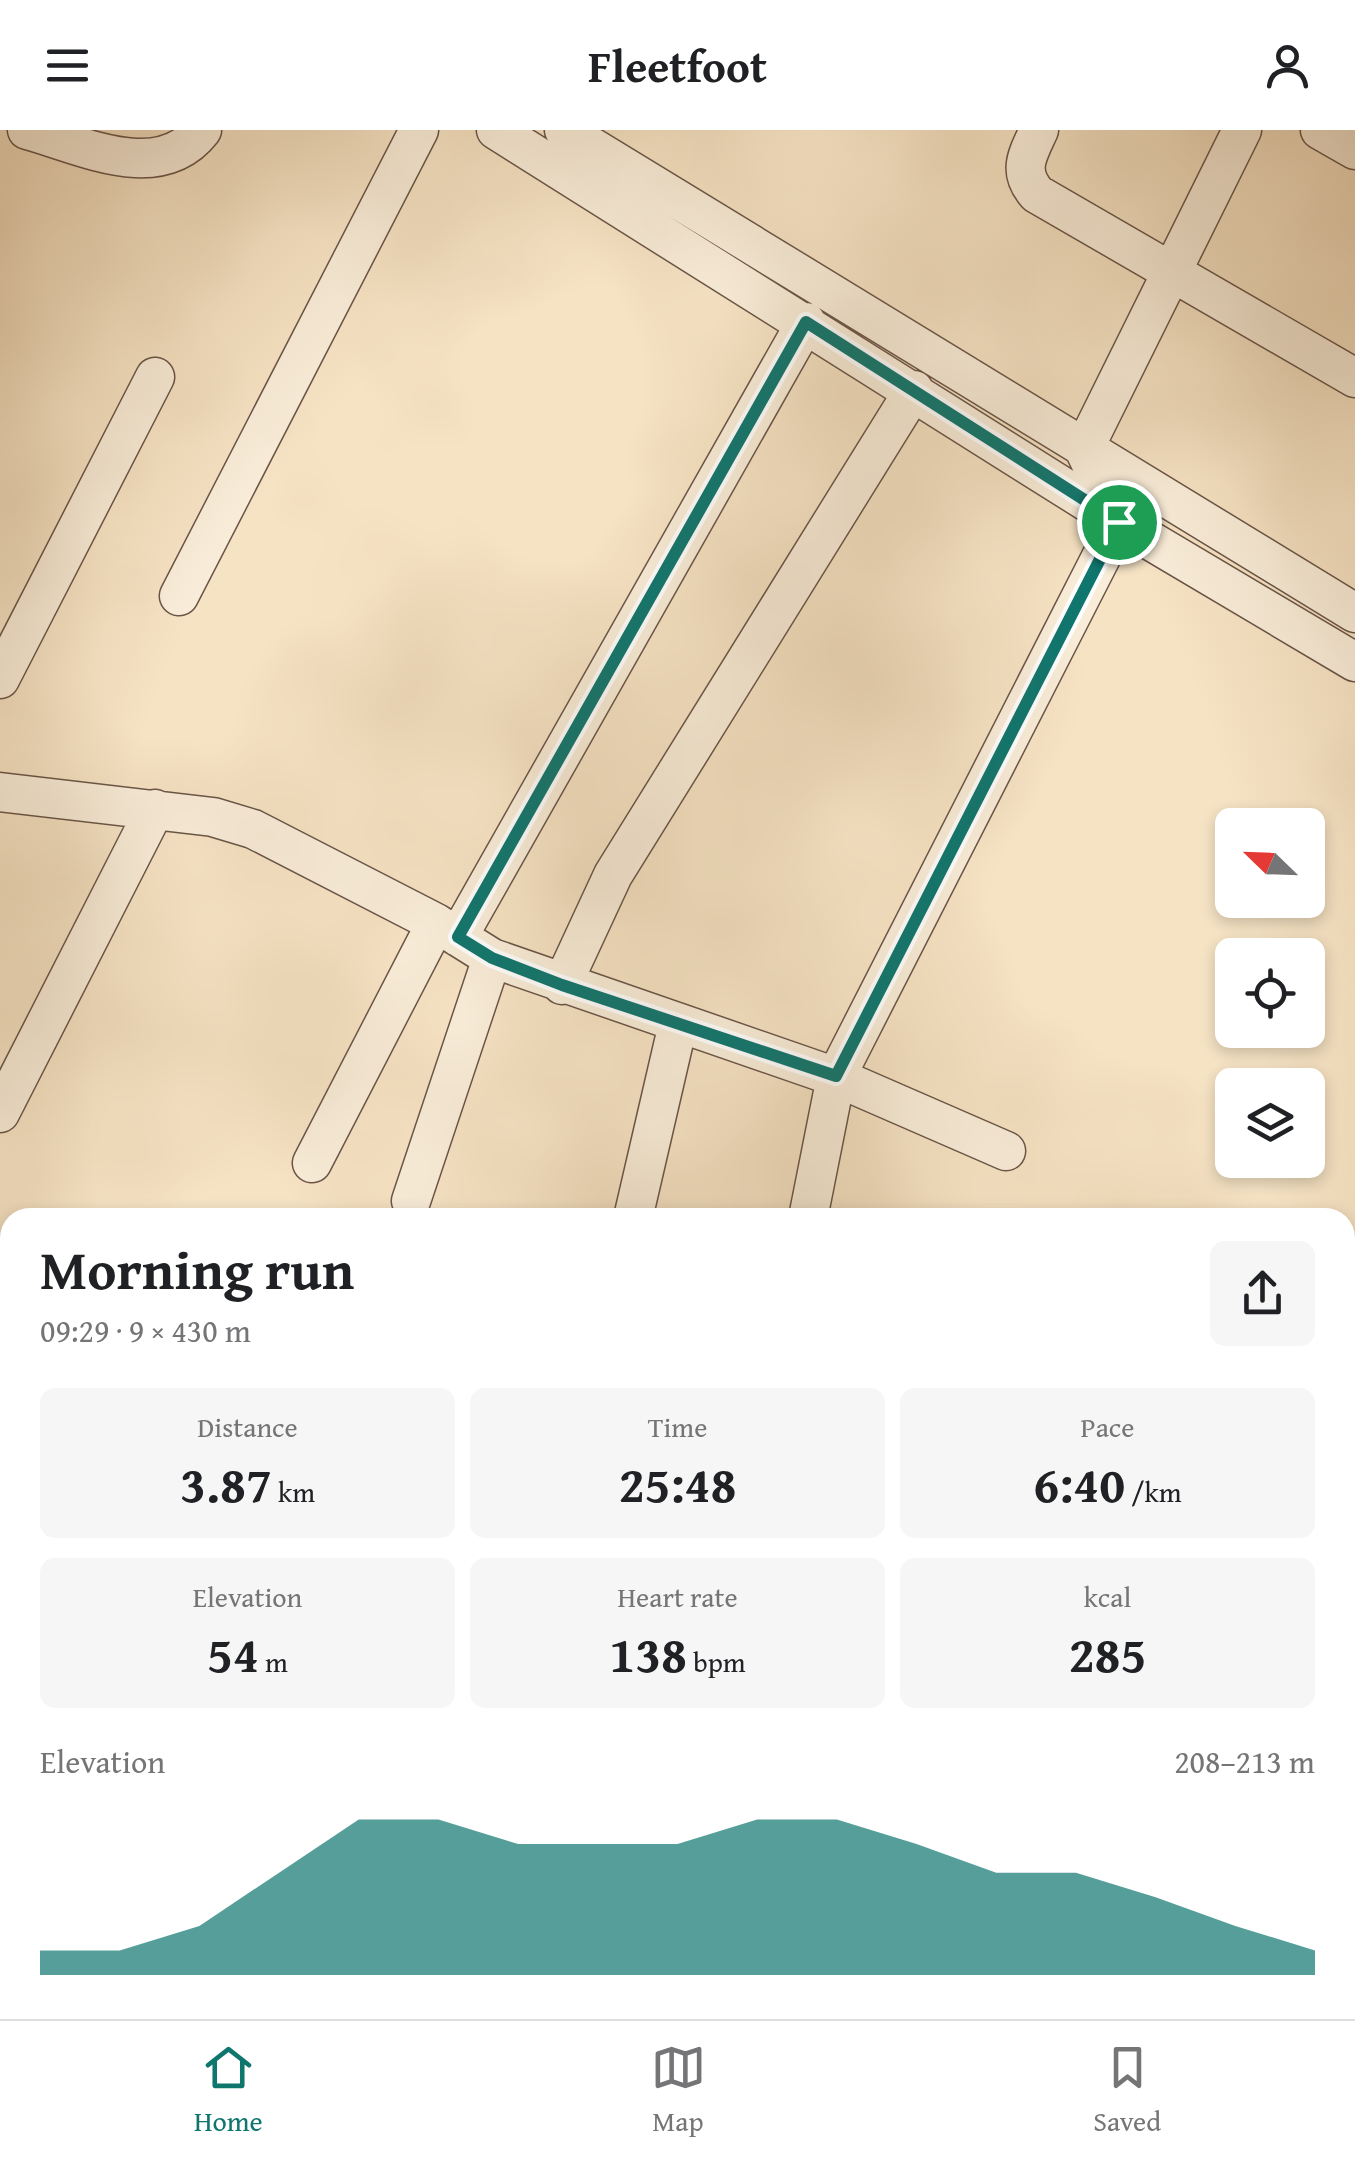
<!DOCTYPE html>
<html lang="en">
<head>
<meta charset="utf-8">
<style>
  :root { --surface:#fff; --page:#f6f6f6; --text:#202124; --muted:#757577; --line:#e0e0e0; --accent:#0f766e }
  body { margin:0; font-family:"Gentium Book Plus",serif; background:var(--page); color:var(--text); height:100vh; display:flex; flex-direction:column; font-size:38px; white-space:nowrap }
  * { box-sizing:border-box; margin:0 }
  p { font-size:32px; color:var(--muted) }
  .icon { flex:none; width:55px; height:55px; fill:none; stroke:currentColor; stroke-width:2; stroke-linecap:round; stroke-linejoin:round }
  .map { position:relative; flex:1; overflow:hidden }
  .details { position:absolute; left:0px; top:1078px; width:1355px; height:812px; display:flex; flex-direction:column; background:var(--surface); border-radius:30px 30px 0 0; box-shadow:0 5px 15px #0003 }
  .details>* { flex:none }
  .needle { width:65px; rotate:293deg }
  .controls { position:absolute; left:1215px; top:678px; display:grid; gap:20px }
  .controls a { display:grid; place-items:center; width:110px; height:110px; border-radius:15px; background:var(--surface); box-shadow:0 5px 15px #0003; font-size:50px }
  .pin { position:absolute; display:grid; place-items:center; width:85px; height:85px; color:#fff; margin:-42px; border:5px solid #fff; border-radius:50%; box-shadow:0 2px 10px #0007 }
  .round { display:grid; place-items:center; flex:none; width:105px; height:105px; border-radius:15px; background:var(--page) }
  .overview { display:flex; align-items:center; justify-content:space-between; height:170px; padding:0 40px }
  h1 { font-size:55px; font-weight:800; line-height:75px }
  .metrics { display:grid; grid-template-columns:repeat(3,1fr); gap:15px; height:170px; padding:10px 40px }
  .metrics div { display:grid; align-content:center; border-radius:15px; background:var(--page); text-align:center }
  .metrics b { font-size:50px; font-weight:800 }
  .metrics small { font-size:28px; font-weight:400 }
  .metrics p { font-size:28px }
  .chart { height:280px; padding:20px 40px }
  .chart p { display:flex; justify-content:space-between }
  .chart svg { width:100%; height:180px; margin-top:10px; fill:var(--accent); opacity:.7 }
  header { display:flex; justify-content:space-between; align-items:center; height:130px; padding:0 40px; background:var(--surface); font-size:45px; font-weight:800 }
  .menu { display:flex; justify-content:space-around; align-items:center; height:140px; border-top:2px solid var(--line); background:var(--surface); font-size:28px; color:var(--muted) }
  .menu a { display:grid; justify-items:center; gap:5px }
  .menu .selected { color:var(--accent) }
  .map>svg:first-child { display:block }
</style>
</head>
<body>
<header><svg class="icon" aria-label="menu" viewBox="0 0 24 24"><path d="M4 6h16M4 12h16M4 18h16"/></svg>Fleetfoot<svg class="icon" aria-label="person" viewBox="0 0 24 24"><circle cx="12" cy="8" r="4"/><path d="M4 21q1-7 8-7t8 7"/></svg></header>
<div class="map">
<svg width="1355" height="1889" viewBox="0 0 1355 1889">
  <rect width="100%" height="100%" fill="#f6e3c4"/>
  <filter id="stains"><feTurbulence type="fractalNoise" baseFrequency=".002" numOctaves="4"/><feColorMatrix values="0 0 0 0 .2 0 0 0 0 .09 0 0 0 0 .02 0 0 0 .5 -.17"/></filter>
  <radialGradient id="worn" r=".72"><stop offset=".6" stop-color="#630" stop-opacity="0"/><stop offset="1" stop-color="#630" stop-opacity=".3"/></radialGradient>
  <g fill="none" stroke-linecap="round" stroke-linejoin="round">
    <g stroke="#6a5548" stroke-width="41">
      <path id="minor" d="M27 0C82 15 159 55 202 0
        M496 0 1119 392 1355 532
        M564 0 1355 483
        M1039 0C1027 26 1017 41 1037 64L1355 248
        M1320 0 1355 20
        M1094 340 1084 319 1242 0
        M179 466 419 0
        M0 549 155 247
        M0 662 213 687 253 699 436 793 492 828 836 947 1006 1021
        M458 807 806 192
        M562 855 613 745 914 260
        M0 983 155 679
        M312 1033 436 793
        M411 1071 492 828
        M633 1088 678 894
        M808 1088 836 947 1119 392
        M0 1373 10 1375
        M0 1577 10 1580
        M1345 1726 1355 1716
        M0 1812 10 1815
        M231 1880 262 1889
        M1103 1880 1131 1889
        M495 1889 497 1880
        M757 1889 759 1880
        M979 1889 981 1880
        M1265 1889 1266 1880"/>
    </g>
    <use href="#minor" stroke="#f9edd9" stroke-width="38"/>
  </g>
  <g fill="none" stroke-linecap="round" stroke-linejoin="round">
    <g stroke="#fff" stroke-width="20">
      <path id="route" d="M806 192 1119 392 836 946 562 855 492 828 458 807Z"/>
    </g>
    <use href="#route" stroke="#0f766e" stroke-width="12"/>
  </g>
  <rect width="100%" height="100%" filter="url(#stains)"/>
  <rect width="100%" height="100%" fill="url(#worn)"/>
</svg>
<div class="controls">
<a><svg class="needle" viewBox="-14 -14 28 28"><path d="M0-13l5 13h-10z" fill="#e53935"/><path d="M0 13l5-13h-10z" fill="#757577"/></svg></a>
<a><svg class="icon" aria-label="locate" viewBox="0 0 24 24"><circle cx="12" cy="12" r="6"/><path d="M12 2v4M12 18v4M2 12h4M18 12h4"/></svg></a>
<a><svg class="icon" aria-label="layers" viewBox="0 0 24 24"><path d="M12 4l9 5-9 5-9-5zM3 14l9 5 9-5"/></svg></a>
</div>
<div class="pin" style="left:1119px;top:392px;background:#1e9e55"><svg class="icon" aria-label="arrive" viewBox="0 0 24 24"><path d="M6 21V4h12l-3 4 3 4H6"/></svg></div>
<section class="details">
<div class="overview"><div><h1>Morning run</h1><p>09:29 · 9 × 430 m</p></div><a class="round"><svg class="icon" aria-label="share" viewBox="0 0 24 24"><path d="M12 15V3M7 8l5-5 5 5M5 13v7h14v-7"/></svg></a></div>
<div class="metrics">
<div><p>Distance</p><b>3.87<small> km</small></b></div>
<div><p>Time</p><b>25:48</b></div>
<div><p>Pace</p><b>6:40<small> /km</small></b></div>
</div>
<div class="metrics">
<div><p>Elevation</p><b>54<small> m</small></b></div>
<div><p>Heart rate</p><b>138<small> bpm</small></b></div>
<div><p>kcal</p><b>285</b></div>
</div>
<div class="chart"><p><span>Elevation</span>208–213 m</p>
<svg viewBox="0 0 160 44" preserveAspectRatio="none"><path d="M0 44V38L10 38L20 32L30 19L40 6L50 6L60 12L70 12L80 12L90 6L100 6L110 12L120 19L130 19L140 25L150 32L160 38V44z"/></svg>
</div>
</section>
</div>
<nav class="menu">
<a class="selected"><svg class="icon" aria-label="home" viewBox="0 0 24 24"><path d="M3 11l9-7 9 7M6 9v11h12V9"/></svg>Home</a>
<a><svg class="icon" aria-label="map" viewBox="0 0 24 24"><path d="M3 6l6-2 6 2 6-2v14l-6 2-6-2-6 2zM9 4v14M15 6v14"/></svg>Map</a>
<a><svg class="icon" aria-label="saved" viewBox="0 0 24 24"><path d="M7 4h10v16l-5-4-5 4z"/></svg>Saved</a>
</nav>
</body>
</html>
